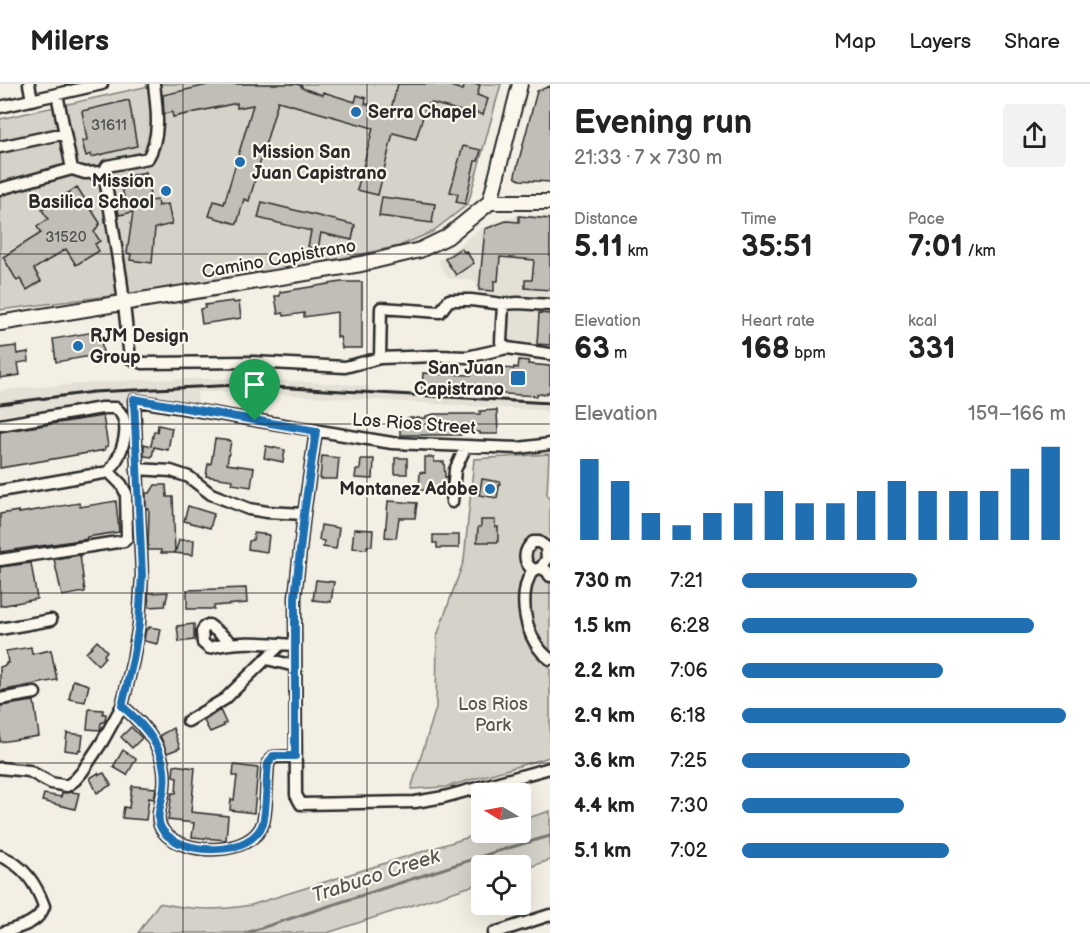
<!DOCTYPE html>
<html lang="en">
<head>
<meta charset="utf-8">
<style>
  :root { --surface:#fff; --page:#f2f2f2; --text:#222; --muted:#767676; --line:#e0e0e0; --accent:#1f6fb2 }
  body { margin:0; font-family:"Balsamiq Sans",sans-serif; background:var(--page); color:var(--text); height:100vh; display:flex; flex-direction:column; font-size:22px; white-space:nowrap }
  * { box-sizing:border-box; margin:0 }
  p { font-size:20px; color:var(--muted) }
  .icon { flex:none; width:33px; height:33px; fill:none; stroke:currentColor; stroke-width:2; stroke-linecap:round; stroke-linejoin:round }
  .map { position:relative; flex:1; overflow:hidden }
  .sheet { display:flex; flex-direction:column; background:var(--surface); width:540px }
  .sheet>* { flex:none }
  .needle { width:39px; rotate:280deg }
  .controls { position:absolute; left:471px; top:699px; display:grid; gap:12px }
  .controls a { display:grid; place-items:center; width:60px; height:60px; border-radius:6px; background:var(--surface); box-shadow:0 6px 24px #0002; font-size:30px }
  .pin { position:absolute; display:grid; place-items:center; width:51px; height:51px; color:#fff; margin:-62px -26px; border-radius:50% 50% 50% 0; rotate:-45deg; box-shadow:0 0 6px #0007 }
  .pin .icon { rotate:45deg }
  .round { display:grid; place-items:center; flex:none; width:63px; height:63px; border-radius:6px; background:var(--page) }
  .headline { display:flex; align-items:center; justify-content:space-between; height:102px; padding:0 24px }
  h1 { font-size:33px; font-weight:800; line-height:45px }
  .stats { display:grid; grid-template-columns:repeat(3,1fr); gap:9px; height:102px; padding:6px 24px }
  .stats div { display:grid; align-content:center }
  .stats b { font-size:30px; font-weight:800 }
  .stats small { font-size:16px; font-weight:400 }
  .stats p { font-size:16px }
  .chart { height:168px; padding:12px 24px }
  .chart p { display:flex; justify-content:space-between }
  .chart svg { width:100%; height:108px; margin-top:6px; stroke:var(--accent); stroke-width:6 }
  ul { padding:0 24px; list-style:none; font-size:20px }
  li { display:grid; grid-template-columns:96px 72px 1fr; align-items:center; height:45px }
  li i { height:15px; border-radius:8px; background:var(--accent) }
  header { display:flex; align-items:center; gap:36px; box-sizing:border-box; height:84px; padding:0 30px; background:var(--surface); border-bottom:2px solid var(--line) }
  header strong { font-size:28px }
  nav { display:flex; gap:33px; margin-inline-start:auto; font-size:21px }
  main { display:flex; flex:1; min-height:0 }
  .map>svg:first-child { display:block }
</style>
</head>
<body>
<header>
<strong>Milers</strong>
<nav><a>Map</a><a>Layers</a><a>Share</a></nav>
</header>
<main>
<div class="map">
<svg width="550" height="849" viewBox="0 0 550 849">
  <rect width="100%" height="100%" fill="#f3efe4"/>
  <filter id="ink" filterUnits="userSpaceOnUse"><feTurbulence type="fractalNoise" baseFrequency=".0167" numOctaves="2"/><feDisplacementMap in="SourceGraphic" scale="12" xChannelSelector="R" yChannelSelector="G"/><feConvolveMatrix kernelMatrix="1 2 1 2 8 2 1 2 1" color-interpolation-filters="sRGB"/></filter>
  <g filter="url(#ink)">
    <path fill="#e4e0d6" d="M518 131 550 132V264L510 261 504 254 507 212 478 209 475 197 448 194 438 177 482 144Z
      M244 294 369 302V306L550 317V327L242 308H197L198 322 171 316 134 314 127 318 0 332V307L24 304 135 296Z"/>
    <path fill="#d5d2c9" stroke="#807e7a" stroke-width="1.5" d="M158 0H501L468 120 432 148 399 162 324 178 172 204 0 226V35Z
      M549 370 547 410 550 417V673L446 703 411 705 436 624 437 552 464 476 474 375Z
      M550 727V776L521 786 520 782H482L481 799 327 849H138L159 819C194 826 215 827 251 821L482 749 520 748 521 736Z"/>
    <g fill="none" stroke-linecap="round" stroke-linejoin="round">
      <path stroke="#787772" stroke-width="3" d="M246 849 498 767 550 752"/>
    </g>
    <path fill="#c0beb6" stroke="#2b2b2b" stroke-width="1.5" d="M212 0H297L302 2V4L323 11V8L355 18 357 11 366 14 365 20H368V22L390 28 398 0H444L463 6 465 0H475L480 1 477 11 488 15 483 31 472 27V30L431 19 430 21 427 20 416 55 393 49 378 111 357 106 373 44 278 17 249 117 244 115 237 140 209 132 214 117 224 120 253 21 237 24V19L173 33 172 28 164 30 163 11Z
      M550 2V98L520 96 516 94 515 91 537 7Z
      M129 16 137 62 91 73V70L86 72 82 57 87 56 82 27Z
      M463 62 481 66 478 77H475L465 120 456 118 458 110 450 108Z
      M146 88 151 117 157 116 158 122 168 120 172 140 155 144 152 179 130 176 131 170 127 169 133 128 119 131 117 119 125 118 120 94Z
      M77 103 100 139 94 148 100 157 95 160 99 167 76 181 66 165 34 185 41 197 27 206 20 195 17 197 3 173 41 149 37 143 48 135 42 126Z
      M382 113 435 120 432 139 379 132Z
      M262 118 355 141 352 156 321 149 318 165 308 163 311 147 258 134Z
      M519 132 550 135V206L525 204V196H532L534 176 500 173 498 197H494V207L479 206 485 145 506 137 519 138Z
      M461 164 464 168 466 167 474 179 456 191 445 175Z
      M341 198H362V264H342L340 253H337V228L304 233V229L284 232 283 229 278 230 275 212H280V208Z
      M233 217 234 219 239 218 241 234 202 240 200 225 205 224V221Z
      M539 229 550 230V261L537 260Z
      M100 247 103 270 56 278 53 255Z
      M16 262 17 270 28 268 29 277 18 279 20 291 0 294V264Z
      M519 276 529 277 528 280 550 282V307L545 310H537V312L422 305 423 289 471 291 472 281 514 285V283L518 284Z
      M497 326 498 350H480V348H461V351H400V339H407V334H426V332L434 330H480V327Z
      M103 332 108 362 105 363V366L0 384V348Z
      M158 341 172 344 168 366 154 363 152 373 144 372V360L151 362 154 347 157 348Z
      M215 355 231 357 227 380 254 384 251 403 232 400 233 396 206 392 208 380H211Z
      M266 362 285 366 283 378 264 374Z
      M322 372 339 374 337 395H320Z
      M425 373H434V378H444L445 393H447L446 407 419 406 420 388 425 389Z
      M395 374H407V390H395Z
      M361 375H374L373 395 355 394 356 386H360Z
      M482 395 500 398 497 414 479 411Z
      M155 401H166L167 413H173L175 469H161V466H148L149 425H146V409H150Z
      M116 417 119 448 87 453V455L0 468V430L19 427V429L79 419 80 423Z
      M388 417 417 419 415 434H399L396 454 385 453Z
      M188 422 214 430 210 444 184 437Z
      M481 436H495V443H498V458H477L478 443H481Z
      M321 441 339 444 336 465 323 463 324 457 319 456Z
      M354 445 373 446 372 462H367V465L352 464Z
      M254 449 269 451 267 468 248 465 249 457 253 456Z
      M433 451H459V464H437V459H433Z
      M179 456H194L193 471 175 469Z
      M80 471 85 508 62 512 54 475Z
      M31 479 37 515 0 522V483Z
      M316 496 334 498 331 518 313 516Z
      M246 504 247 519 214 522V525H187V506Z
      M168 508 165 522 149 523 148 509Z
      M194 540V556L179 558 177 542Z
      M149 543 161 545 158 560 144 557 146 545H149Z
      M97 557 107 567 104 571 105 573 98 581 86 569Z
      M31 563 32 570 51 566 57 596 0 607V583L6 581V579H8L6 567Z
      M73 596 89 601 85 618 69 615Z
      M34 617 39 652 0 658V622Z
      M89 625 103 626V630H106L105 637 101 639 100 646 87 645Z
      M220 626 226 639 223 640 224 642 210 648 204 637Z
      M131 643 142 654 132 664 121 653Z
      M173 644 180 664 167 669 160 651Z
      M67 649 83 651 81 666 79 665 78 668 65 666Z
      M123 666 136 675 127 691 113 683Z
      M174 681 195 684 191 728 228 732 226 756 192 753 194 739 168 736 172 709H176L177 693 173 692Z
      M234 681 258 684 254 729 230 726 231 715 234 716 237 692H233Z
      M98 689 99 691 104 689 111 701 97 709 90 694Z
      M132 702 156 704 154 715 149 714 146 736 122 734 124 723 129 724Z
      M72 708 79 709 75 725 42 717 44 710 61 713 62 709Z"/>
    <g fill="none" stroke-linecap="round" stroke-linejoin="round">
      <g stroke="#2b2b2b" stroke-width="15">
        <path id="minor" d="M29 0 32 16
          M154 0C157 25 161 52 148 74L107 82 104 88 121 194 130 274 143 279 253 278 345 283 380 274 437 272 467 273 507 264 550 270
          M0 23 102 0
          M0 63 65 49
          M72 85 85 89 104 88
          M0 105 72 85 57 10
          M503 220 501 258 507 264
          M380 274 381 224 440 228 449 216H471L503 220 518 219 550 221
          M0 341 102 324H116C135 340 121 372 109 388
          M316 347 304 430 295 513 296 711 301 720 415 718 444 713 550 684
          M136 385 171 387 189 393 211 410 249 425 267 428 304 430
          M0 407 109 388
          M452 418 455 386 466 362
          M0 476 124 457 127 454 126 409 121 400 109 388
          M533 486C522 477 524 466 533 458H539L546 463 547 475 541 484
          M550 492 547 487 541 484 533 486C516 510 525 558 550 575
          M0 545 51 536
          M232 559 209 541 205 542 202 548 203 559 209 564C237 556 265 559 294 561
          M267 575 295 582
          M0 615 35 609
          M122 622C147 643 168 668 164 703 163 718 153 734 163 747 182 772 252 773 263 739 267 725 266 696 268 680L273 673 295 672
          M188 637 225 615 281 560
          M0 684 29 687 51 699 67 702 75 696 82 688 102 658 122 622 133 576 139 540 142 491 134 316 392 359 519 364 550 360
          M0 772C24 781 36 800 44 822 39 840 18 843 2 849
          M494 849 550 831"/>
      </g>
      <g stroke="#2b2b2b" stroke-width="18">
        <path id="major" d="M490 118 520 0
          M0 239 361 180 420 166 447 153 490 118H550"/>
      </g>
      <use href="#minor" stroke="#fbf7ec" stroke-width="10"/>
      <use href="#major" stroke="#fbf7ec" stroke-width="14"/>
      <path stroke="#2b2b2b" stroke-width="3" d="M0 320 93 308 238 301 550 319"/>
    </g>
  </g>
  <g fill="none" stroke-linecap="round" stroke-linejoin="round" filter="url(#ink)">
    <g stroke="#fff" stroke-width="12">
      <path id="route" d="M134 315 316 347 304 430 295 513V672H273L268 680C266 696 267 725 263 739 252 773 182 772 163 747 153 734 163 718 164 703 168 668 147 643 122 622L133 576 139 540 142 491Z"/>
    </g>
    <use href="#route" stroke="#1f6fb2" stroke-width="8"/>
  </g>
  <path fill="none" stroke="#2b2b2b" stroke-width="1.5" stroke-opacity="0.55" d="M183 0V849M367 0V849M0 170H550M0 340H550M0 509H550M0 679H550"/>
  <g fill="#1f6fb2" stroke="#fbf7ec" stroke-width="2">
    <circle cx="356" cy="28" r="6"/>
    <circle cx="240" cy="78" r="6"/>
    <circle cx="166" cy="107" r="6"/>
    <circle cx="78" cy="262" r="6"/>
    <rect x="510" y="286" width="16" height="16" rx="3"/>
    <circle cx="490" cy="405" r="6"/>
  </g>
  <g text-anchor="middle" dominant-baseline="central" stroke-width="4.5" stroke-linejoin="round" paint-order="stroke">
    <g font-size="15" fill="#50504e">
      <text x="109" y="41">31611</text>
      <text x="66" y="153">31520</text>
    </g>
    <g font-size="18" font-weight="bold" fill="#2b2b2b" stroke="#fbf7ec" text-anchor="start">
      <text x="368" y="28">Serra Chapel</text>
      <text x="252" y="68">Mission San<tspan x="252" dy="21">Juan Capistrano</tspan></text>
      <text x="154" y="97" text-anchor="end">Mission<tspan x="154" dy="21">Basilica School</tspan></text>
      <text x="90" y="252">RJM Design<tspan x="90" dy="21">Group</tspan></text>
      <text x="504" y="284" text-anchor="end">San Juan<tspan x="504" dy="21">Capistrano</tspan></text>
      <text x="478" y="405" text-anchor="end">Montanez Adobe</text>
    </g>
    <g font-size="18" fill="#2b2b2b" stroke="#fbf7ec">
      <text transform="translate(279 175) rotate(-10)">Camino Capistrano</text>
      <text transform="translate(414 340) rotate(4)">Los Rios Street</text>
    </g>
    <g font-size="18" fill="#565552" stroke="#fbf7ec">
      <text x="493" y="620">Los Rios<tspan x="493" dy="21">Park</tspan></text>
    </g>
    <g font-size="20" font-style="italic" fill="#585755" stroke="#fbf7ec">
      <text transform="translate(376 792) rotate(-18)">Trabuco Creek</text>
    </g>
  </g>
</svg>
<div class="controls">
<a><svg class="needle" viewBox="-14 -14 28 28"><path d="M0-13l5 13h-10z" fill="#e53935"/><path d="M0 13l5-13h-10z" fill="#767676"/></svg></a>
<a><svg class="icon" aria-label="locate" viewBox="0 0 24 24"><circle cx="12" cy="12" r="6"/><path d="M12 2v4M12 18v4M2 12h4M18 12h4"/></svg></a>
</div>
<div class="pin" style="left:255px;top:337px;background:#1e9e55"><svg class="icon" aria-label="arrive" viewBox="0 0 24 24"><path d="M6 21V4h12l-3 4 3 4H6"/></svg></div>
</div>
<section class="sheet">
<div class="headline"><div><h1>Evening run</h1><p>21:33 · 7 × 730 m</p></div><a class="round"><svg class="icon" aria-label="share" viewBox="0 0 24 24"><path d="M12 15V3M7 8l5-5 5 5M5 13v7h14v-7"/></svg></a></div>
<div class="stats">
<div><p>Distance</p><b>5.11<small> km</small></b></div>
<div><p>Time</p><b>35:51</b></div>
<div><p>Pace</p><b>7:01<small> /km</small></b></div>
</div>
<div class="stats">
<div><p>Elevation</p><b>63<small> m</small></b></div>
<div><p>Heart rate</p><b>168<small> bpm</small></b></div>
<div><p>kcal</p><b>331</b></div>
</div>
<div class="chart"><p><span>Elevation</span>159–166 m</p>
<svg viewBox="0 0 160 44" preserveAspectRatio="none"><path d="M5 44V11M15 44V20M25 44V33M35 44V38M45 44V33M55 44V29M65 44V24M75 44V29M85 44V29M95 44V24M105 44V20M115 44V24M125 44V24M135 44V24M145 44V15M155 44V6"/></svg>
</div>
<ul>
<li><b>730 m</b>7:21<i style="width:54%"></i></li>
<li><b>1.5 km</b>6:28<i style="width:90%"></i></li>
<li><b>2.2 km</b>7:06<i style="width:62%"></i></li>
<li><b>2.9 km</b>6:18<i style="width:100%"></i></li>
<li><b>3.6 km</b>7:25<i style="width:52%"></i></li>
<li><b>4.4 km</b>7:30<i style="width:50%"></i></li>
<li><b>5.1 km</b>7:02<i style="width:64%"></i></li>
</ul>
</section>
</main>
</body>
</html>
